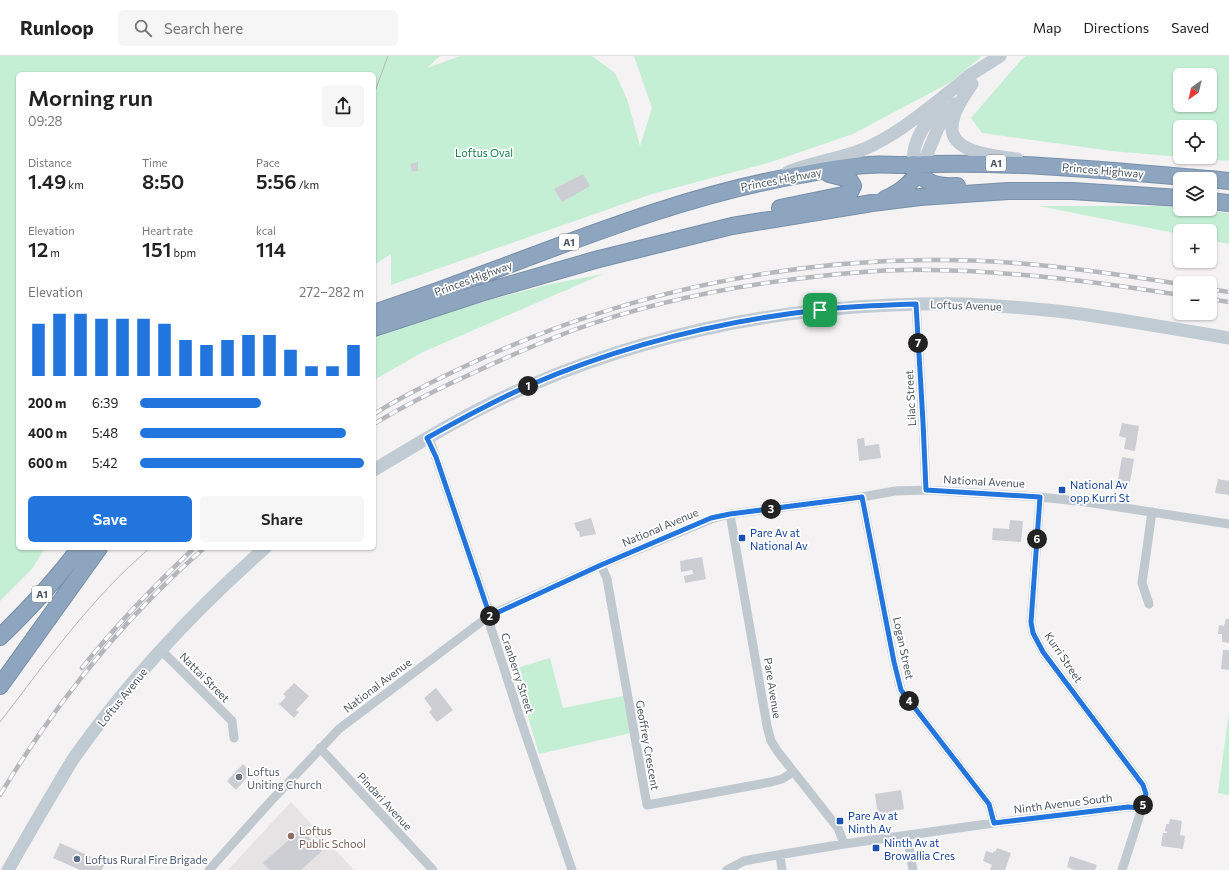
<!DOCTYPE html>
<html lang="en">
<head>
<meta charset="utf-8">
<style>
  :root { --surface:#fff; --page:#f6f6f6; --text:#222; --muted:#767676; --line:#e0e0e0; --accent:#2375de }
  body { margin:0; font-family:Commissioner,sans-serif; background:var(--page); color:var(--text); height:100vh; display:flex; flex-direction:column; font-size:15px; white-space:nowrap }
  * { box-sizing:border-box; margin:0 }
  p { font-size:13px; color:var(--muted) }
  .icon { flex:none; width:22px; height:22px; fill:none; stroke:currentColor; stroke-width:2; stroke-linecap:round; stroke-linejoin:round }
  .map { position:relative; flex:1; overflow:hidden }
  .side { position:absolute; left:16px; top:16px; width:360px; height:478px; display:flex; flex-direction:column; background:var(--surface); border-radius:6px; box-shadow:0 1px 3px #0004 }
  .side>* { flex:none }
  .needle { width:26px; rotate:214deg }
  .controls { position:absolute; left:1173px; top:12px; display:grid; gap:8px }
  .controls a { display:grid; place-items:center; width:44px; height:44px; border-radius:6px; background:var(--surface); box-shadow:0 1px 3px #0004; font-size:20px }
  .pin { position:absolute; display:grid; place-items:center; width:34px; height:34px; color:#fff; margin:-17px; border-radius:8px; box-shadow:0 2px 6px #0006 }
  .km { position:absolute; width:20px; height:20px; margin:-10px; border-radius:50%; background:#222; color:#fff; font-size:11px; line-height:20px; text-align:center }
  .round { display:grid; place-items:center; flex:none; width:42px; height:42px; border-radius:6px; background:var(--page) }
  .headline { display:flex; align-items:center; justify-content:space-between; height:68px; padding:0 12px }
  h1 { font-size:22px; font-weight:600; line-height:30px }
  .stats { display:grid; grid-template-columns:repeat(3,1fr); gap:6px; height:68px; padding:4px 12px }
  .stats div { display:grid; align-content:center }
  .stats b { font-size:20px; font-weight:600 }
  .stats small { font-size:11px; font-weight:400 }
  .stats p { font-size:11px }
  .chart { height:112px; padding:8px 12px }
  .chart p { display:flex; justify-content:space-between }
  .chart svg { width:100%; height:72px; margin-top:4px; stroke:var(--accent); stroke-width:6 }
  .primary-button { display:flex; gap:8px; margin-top:auto; padding:8px 12px }
  .primary-button a { flex:1; height:46px; border-radius:6px; background:var(--accent); color:#fff; font-size:16px; font-weight:600; line-height:46px; text-align:center }
  .primary-button a+a { background:var(--page); color:var(--text) }
  ul { padding:0 12px; list-style:none; font-size:13px }
  li { display:grid; grid-template-columns:64px 48px 1fr; align-items:center; height:30px }
  li i { height:10px; border-radius:5px; background:var(--accent) }
  header { display:flex; align-items:center; gap:24px; box-sizing:border-box; height:56px; padding:0 20px; background:var(--surface); border-bottom:1px solid var(--line) }
  header strong { font-size:19px }
  nav { display:flex; gap:22px; margin-inline-start:auto; font-size:14px }
  .search { width:280px; height:36px; background:var(--page); display:flex; align-items:center; gap:10px; box-sizing:border-box; padding:0 14px; border-radius:6px; color:var(--muted); font-size:15px }
  .map>svg:first-child { display:block }
</style>
</head>
<body>
<header>
<strong>Runloop</strong>
<div class="search"><svg class="icon" aria-label="search" viewBox="0 0 24 24"><circle cx="10" cy="10" r="6"/><path d="M15 15l6 6"/></svg>Search here</div>
<nav><a>Map</a><a>Directions</a><a>Saved</a></nav>
</header>
<div class="map">
<svg width="1229" height="814" viewBox="0 0 1229 814">
  <rect width="100%" height="100%" fill="#f4f2f2"/>
  <path fill="#e5e3e4" d="M291 746 354 814H228Z"/>
  <path fill="#c4efd5" fill-rule="evenodd" d="M0 0H440L427 12 460 0H592L615 17 627 43 640 90 652 52 634 0H982L951 26 853 78 771 106 652 138 391 229V198L374 209V18H18V492H45L32 513 0 545Z
    M1026 0H1229V105L1182 101H1210V71H1180V101L1112 95 982 77 971 62 1021 4ZM1180 19H1210V49H1180Z
    M1039 150H1160L1180 152V153L1229 157V188L1210 184V175H1180V178Z
    M603 218 423 296 374 324V282L433 259 551 228Z
    M550 602 563 652 623 640 631 677 539 698 514 613Z
    M1229 656V739L1218 737Z"/>
  <path fill="#cdced4" d="M418 106V115H412L410 108Z
    M583 118 590 130 562 146 554 133Z
    M1122 367 1139 370 1135 395 1124 393 1126 382 1119 380Z
    M864 382 865 390 879 388 881 402 859 405 857 383Z
    M1122 401 1134 403 1130 426 1118 424Z
    M1218 423 1229 425V439L1215 437Z
    M591 462 596 478 580 481 579 475H577L574 467Z
    M1010 464 1023 465 1021 486 992 484 993 472 1009 473Z
    M702 501 706 523 685 527 684 520 693 518 692 514 681 516 680 505Z
    M1226 563H1229V587L1222 586V578H1218L1219 569 1224 570Z
    M1223 594H1229V614L1221 613Z
    M294 627 309 640 296 654 299 656 294 662 279 648 286 641 283 638Z
    M436 632 453 654 437 666 429 656 432 653 424 642Z
    M243 708 252 716 236 734 227 725Z
    M901 734 904 753 888 756V758L878 760 875 738Z
    M1170 763 1182 765 1180 779 1185 780 1183 793 1161 790 1163 777H1167V776L1165 775 1166 768H1169Z
    M301 773 322 795 301 814H270L263 807Z
    M60 787 105 807 102 814H80L53 802Z
    M997 792 1011 797 1005 814H990L992 809 983 805 986 795 993 797 994 795 995 796Z
    M1070 800 1097 809 1095 814H1075L1067 811Z"/>
  <g fill="none" stroke-linecap="round" stroke-linejoin="round">
    <g stroke="#7890aa" stroke-width="18">
      <path id="highway" d="M914 108C924 128 936 131 957 130
        M1210 123 1229 125
        M885 143C902 136 915 124 923 108
        M1210 145 1229 147
        M780 152 843 139 850 136 853 130 849 123 829 118
        M374 257C416 243 458 228 500 212 598 175 696 137 800 119 822 115 845 110 868 109 879 108 891 109 902 109 1005 104 1106 114 1208 123
        M374 272 484 236 595 204 732 170 872 147 920 141 1008 135H1072L1180 142
        M0 581C29 553 56 524 80 492
        M0 630 99 492"/>
    </g>
    <path stroke="#c1c9d0" stroke-width="9" d="M916 248 923 366 926 434
      M427 381 432 390 488 553 490 569 519 659 572 814
      M862 441 894 606 901 634 989 748 994 767
      M1040 441 1031 566 1033 577 1043 596 1135 718 1143 729 1146 738 1142 752 1122 814
      M730 458 767 670 771 685 778 696 838 772 844 788
      M601 509 607 523 647 749 771 726 782 723 793 716
      M1149 548 1142 527 1152 456
      M161 594 232 665 234 682
      M320 692 433 814
      M907 780 913 814
      M780 799 782 814
      M209 814 270 746 339 673 481 566 499 555 601 509 711 463 730 458 862 441 895 435 926 434 1040 441 1086 446 1229 468
      M727 814 744 805 754 803 844 788 994 767 1128 751 1142 752"/>
    <path stroke="#c1cbd4" stroke-width="13" d="M972 28C964 40 953 55 952 70 950 98 998 100 1017 103
      M957 30 970 19 1000 0
      M914 108C910 86 928 64 941 48
      M923 108 938 72 954 48
      M788 116C813 106 840 103 864 93 899 78 928 52 957 30
      M374 414C425 383 476 352 531 329 645 280 768 254 892 249 915 248 939 247 963 248 1005 250 1047 253 1088 259 1135 266 1182 274 1229 282
      M8 814C24 786 40 758 57 730 63 720 69 709 76 699 130 623 195 554 265 492"/>
    <use href="#highway" stroke="#8da5be" stroke-width="16"/>
    <path stroke="#b5b7bc" stroke-width="1" d="M374 38 388 0
      M0 666C47 605 91 542 150 492"/>
    <g stroke="#b5b7bc" stroke-width="4.5">
      <path id="rail" d="M1210 233 1229 236
        M1210 243 1229 246
        M374 358C406 338 440 322 474 306 617 240 773 205 930 204 1014 203 1097 215 1180 228
        M374 368C405 349 438 333 471 318 504 302 537 288 571 275 651 246 736 229 821 220 857 216 893 213 930 214 1014 215 1097 226 1180 239
        M82 612C116 569 154 530 194 492
        M0 739C55 648 123 563 204 492"/>
    </g>
    <use href="#rail" stroke="#fff" stroke-width="3" stroke-dasharray="9" stroke-linecap="butt"/>
  </g>
  <g fill="none" stroke-linecap="round" stroke-linejoin="round">
    <g stroke="#fff" stroke-width="8">
      <path id="route" d="M916 248 923 366 926 434 1040 441 1031 566 1033 577 1043 596 1143 729 1146 738 1142 752 1128 751 994 767 989 748 901 634 894 606 862 441 730 458 711 462 601 509 490 560 436 401 427 382C461 363 494 345 530 329 621 290 721 265 819 254 851 250 884 249 916 248Z"/>
    </g>
    <use href="#route" stroke="#2375de" stroke-width="5"/>
  </g>
  <g fill="#1a4fb4" stroke="#fff" stroke-width="1.5">
    <rect x="1058" y="430" width="8" height="8" rx="2"/>
    <rect x="738" y="478" width="8" height="8" rx="2"/>
    <rect x="836" y="761" width="8" height="8" rx="2"/>
    <rect x="872" y="788" width="8" height="8" rx="2"/>
  </g>
  <circle fill="#6b7280" stroke="#fff" stroke-width="1.5" cx="239" cy="721" r="4"/>
  <circle fill="#8d6e63" stroke="#fff" stroke-width="1.5" cx="291" cy="780" r="4"/>
  <circle fill="#5c6f8a" stroke="#fff" stroke-width="1.5" cx="77" cy="803" r="4"/>
  <g text-anchor="middle" dominant-baseline="central" stroke-width="3.5" stroke-linejoin="round" paint-order="stroke">
    <g fill="#fff" stroke="#81888f" stroke-width="1">
      <rect x="986" y="99" width="20" height="16" rx="3"/>
      <rect x="559" y="178" width="20" height="16" rx="3"/>
      <rect x="32" y="530" width="20" height="16" rx="3"/>
    </g>
    <g font-size="10" font-weight="bold" fill="#4b555f">
      <text x="996" y="107">A1</text>
      <text x="569" y="186">A1</text>
      <text x="42" y="538">A1</text>
    </g>
    <g font-size="11" fill="#1c804e" stroke="#fff">
      <text x="484" y="96">Loftus Oval</text>
    </g>
    <g font-size="11" fill="#4b555f" stroke="#fff">
      <text transform="translate(1103 114) rotate(5)">Princes Highway</text>
      <text transform="translate(781 123) rotate(-11)">Princes Highway</text>
      <text transform="translate(473 222) rotate(-20)">Princes Highway</text>
      <text transform="translate(966 249) rotate(2)">Loftus Avenue</text>
      <text transform="translate(910 342) rotate(-93)">Lilac Street</text>
      <text transform="translate(984 425) rotate(3)">National Avenue</text>
      <text transform="translate(660 471) rotate(-23)">National Avenue</text>
      <text transform="translate(904 592) rotate(78)">Logan Street</text>
      <text transform="translate(1064 601) rotate(56)">Kurri Street</text>
      <text transform="translate(518 617) rotate(72)">Cranberry Street</text>
      <text transform="translate(205 621) rotate(45)">Nattai Street</text>
      <text transform="translate(377 629) rotate(-37)">National Avenue</text>
      <text transform="translate(773 632) rotate(81)">Pare Avenue</text>
      <text transform="translate(122 641) rotate(-51)">Loftus Avenue</text>
      <text transform="translate(648 689) rotate(80)">Geoffrey Crescent</text>
      <text transform="translate(385 745) rotate(47)">Pindari Avenue</text>
      <text transform="translate(1063 747) rotate(-7)">Ninth Avenue South</text>
    </g>
    <g font-size="11" fill="#164399" stroke="#fff" text-anchor="start">
      <text x="1070" y="428">National Av<tspan x="1070" dy="13">opp Kurri St</tspan></text>
      <text x="750" y="476">Pare Av at<tspan x="750" dy="13">National Av</tspan></text>
      <text x="848" y="759">Pare Av at<tspan x="848" dy="13">Ninth Av</tspan></text>
      <text x="884" y="786">Ninth Av at<tspan x="884" dy="13">Browallia Cres</tspan></text>
    </g>
    <g font-size="11" fill="#5b616d" stroke="#fff" text-anchor="start">
      <text x="247" y="715">Loftus<tspan x="247" dy="13">Uniting Church</tspan></text>
    </g>
    <g font-size="11" fill="#785e54" stroke="#fff" text-anchor="start">
      <text x="299" y="774">Loftus<tspan x="299" dy="13">Public School</tspan></text>
    </g>
    <g font-size="11" fill="#4e5e75" stroke="#fff" text-anchor="start">
      <text x="85" y="803">Loftus Rural Fire Brigade</text>
    </g>
  </g>
</svg>
<div class="controls">
<a><svg class="needle" viewBox="-14 -14 28 28"><path d="M0-13l5 13h-10z" fill="#e53935"/><path d="M0 13l5-13h-10z" fill="#767676"/></svg></a>
<a><svg class="icon" aria-label="locate" viewBox="0 0 24 24"><circle cx="12" cy="12" r="6"/><path d="M12 2v4M12 18v4M2 12h4M18 12h4"/></svg></a>
<a><svg class="icon" aria-label="layers" viewBox="0 0 24 24"><path d="M12 4l9 5-9 5-9-5zM3 14l9 5 9-5"/></svg></a>
<a>+</a>
<a>−</a>
</div>
<div class="pin" style="left:820px;top:254px;background:#1e9e55"><svg class="icon" aria-label="arrive" viewBox="0 0 24 24"><path d="M6 21V4h12l-3 4 3 4H6"/></svg></div>
<b class="km" style="left:528px;top:330px">1</b>
<b class="km" style="left:490px;top:560px">2</b>
<b class="km" style="left:771px;top:453px">3</b>
<b class="km" style="left:909px;top:645px">4</b>
<b class="km" style="left:1143px;top:749px">5</b>
<b class="km" style="left:1037px;top:483px">6</b>
<b class="km" style="left:918px;top:287px">7</b>
<section class="side">
<div class="headline"><div><h1>Morning run</h1><p>09:28</p></div><a class="round"><svg class="icon" aria-label="share" viewBox="0 0 24 24"><path d="M12 15V3M7 8l5-5 5 5M5 13v7h14v-7"/></svg></a></div>
<div class="stats">
<div><p>Distance</p><b>1.49<small> km</small></b></div>
<div><p>Time</p><b>8:50</b></div>
<div><p>Pace</p><b>5:56<small> /km</small></b></div>
</div>
<div class="stats">
<div><p>Elevation</p><b>12<small> m</small></b></div>
<div><p>Heart rate</p><b>151<small> bpm</small></b></div>
<div><p>kcal</p><b>114</b></div>
</div>
<div class="chart"><p><span>Elevation</span>272–282 m</p>
<svg viewBox="0 0 160 44" preserveAspectRatio="none"><path d="M5 44V12M15 44V6M25 44V6M35 44V9M45 44V9M55 44V9M65 44V12M75 44V22M85 44V25M95 44V22M105 44V19M115 44V19M125 44V28M135 44V38M145 44V38M155 44V25"/></svg>
</div>
<ul>
<li><b>200 m</b>6:39<i style="width:54%"></i></li>
<li><b>400 m</b>5:48<i style="width:92%"></i></li>
<li><b>600 m</b>5:42<i style="width:100%"></i></li>
</ul>
<div class="primary-button"><a>Save</a><a>Share</a></div>
</section>
</div>
</body>
</html>
